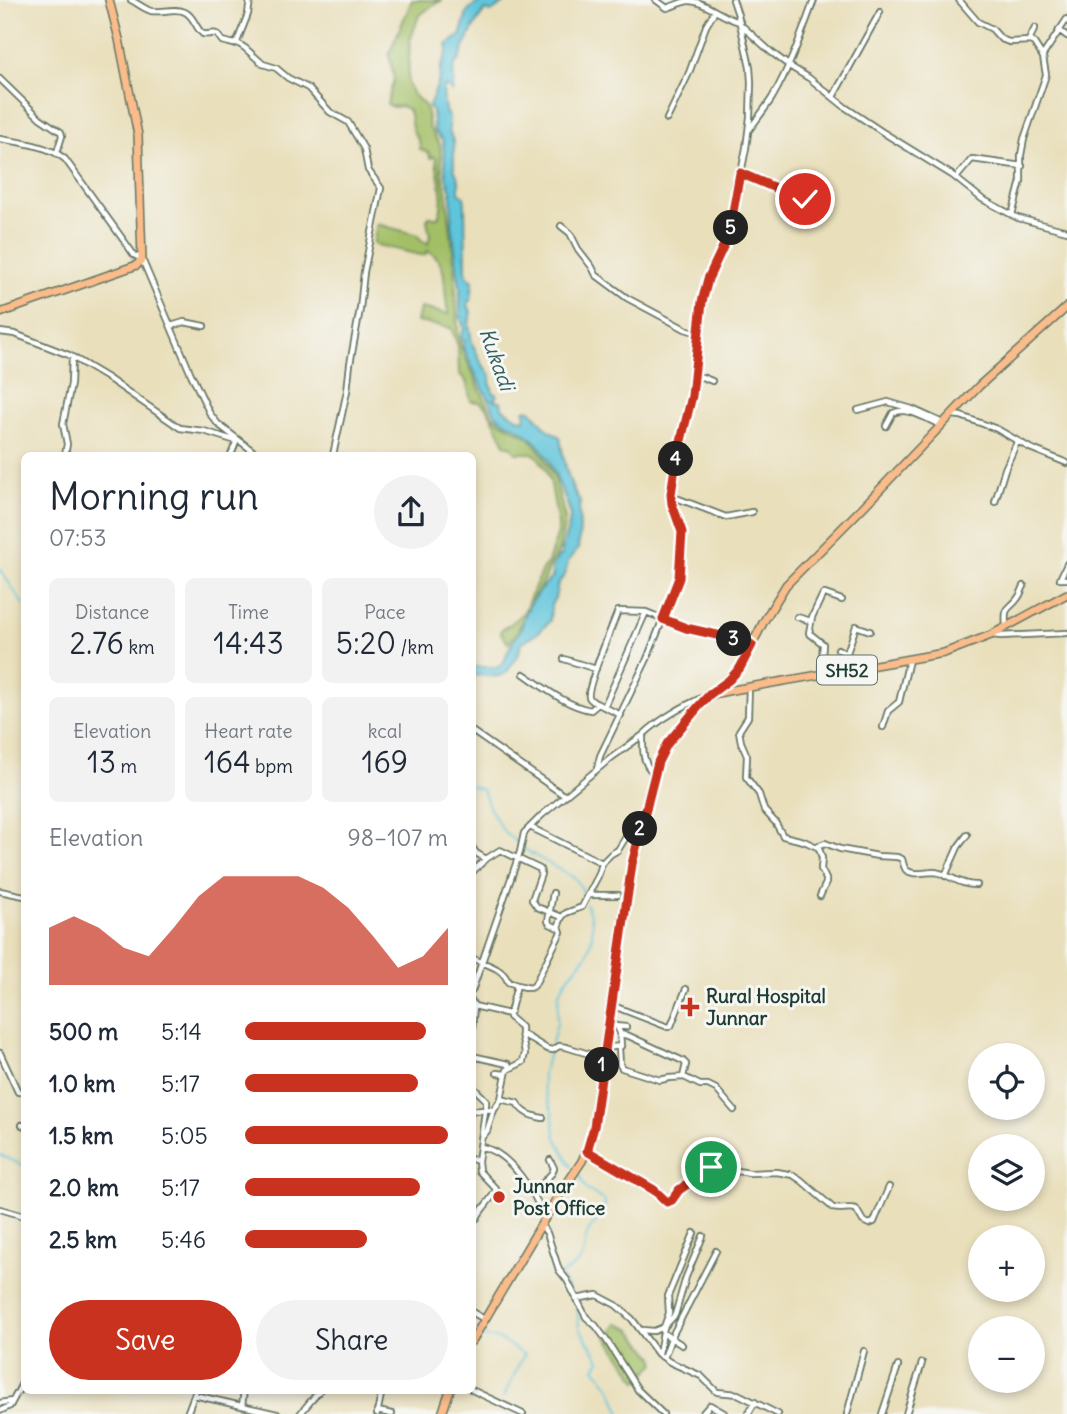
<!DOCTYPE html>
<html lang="en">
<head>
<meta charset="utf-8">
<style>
  :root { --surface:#fff; --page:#f2f2f3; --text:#1f2937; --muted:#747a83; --accent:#c8321e }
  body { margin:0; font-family:Delius,sans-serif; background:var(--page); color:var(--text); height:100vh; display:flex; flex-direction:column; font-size:26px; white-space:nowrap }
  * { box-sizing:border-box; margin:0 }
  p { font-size:23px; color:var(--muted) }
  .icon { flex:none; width:38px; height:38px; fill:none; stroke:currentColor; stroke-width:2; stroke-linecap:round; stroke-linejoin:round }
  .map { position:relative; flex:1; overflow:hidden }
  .side { position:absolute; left:21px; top:452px; width:455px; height:942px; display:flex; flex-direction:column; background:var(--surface); border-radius:10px; box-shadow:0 4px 10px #0003 }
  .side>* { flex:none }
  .fabs { position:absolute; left:968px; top:1043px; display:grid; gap:14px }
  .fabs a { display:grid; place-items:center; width:77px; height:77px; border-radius:50%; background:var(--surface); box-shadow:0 4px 10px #0003; font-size:35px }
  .pin { position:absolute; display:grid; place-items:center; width:60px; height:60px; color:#fff; margin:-30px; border:4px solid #fff; border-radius:50%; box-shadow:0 2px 7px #0007 }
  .km { position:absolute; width:35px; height:35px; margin:-18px; border-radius:50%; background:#222; color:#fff; font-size:19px; line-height:35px; text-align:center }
  .round { display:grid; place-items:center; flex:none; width:74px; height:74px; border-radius:37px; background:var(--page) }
  .headline { display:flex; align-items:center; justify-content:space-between; height:119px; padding:0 28px }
  h1 { font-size:38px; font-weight:600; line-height:52px }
  .stats { display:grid; grid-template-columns:repeat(3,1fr); gap:10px; height:119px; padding:7px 28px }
  .stats div { display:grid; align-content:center; border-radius:10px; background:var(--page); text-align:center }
  .stats b { font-size:30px; font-weight:600 }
  .stats small { font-size:19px; font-weight:400 }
  .stats p { font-size:19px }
  .chart { height:196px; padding:14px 28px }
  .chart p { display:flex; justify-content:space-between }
  .chart svg { width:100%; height:126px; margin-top:7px; fill:var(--accent); opacity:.7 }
  .button { display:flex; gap:14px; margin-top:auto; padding:14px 28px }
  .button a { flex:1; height:80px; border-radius:42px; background:var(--accent); color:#fff; font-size:28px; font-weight:600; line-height:80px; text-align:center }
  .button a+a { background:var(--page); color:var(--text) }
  ul { padding:0 28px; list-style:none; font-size:23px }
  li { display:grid; grid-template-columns:112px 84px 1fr; align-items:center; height:52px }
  li i { height:18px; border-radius:9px; background:var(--accent) }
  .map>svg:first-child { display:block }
</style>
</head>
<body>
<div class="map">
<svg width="1067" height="1414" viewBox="0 0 1067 1414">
  <rect width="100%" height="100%" fill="#f6f6f2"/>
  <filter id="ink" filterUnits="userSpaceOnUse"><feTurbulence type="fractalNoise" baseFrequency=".0143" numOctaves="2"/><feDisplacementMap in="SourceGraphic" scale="14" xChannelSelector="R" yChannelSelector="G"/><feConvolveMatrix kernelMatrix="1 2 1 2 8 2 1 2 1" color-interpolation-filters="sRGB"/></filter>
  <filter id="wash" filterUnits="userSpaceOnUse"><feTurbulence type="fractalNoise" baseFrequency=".00686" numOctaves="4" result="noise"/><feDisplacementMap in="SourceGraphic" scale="28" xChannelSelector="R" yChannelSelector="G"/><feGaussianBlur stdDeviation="1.57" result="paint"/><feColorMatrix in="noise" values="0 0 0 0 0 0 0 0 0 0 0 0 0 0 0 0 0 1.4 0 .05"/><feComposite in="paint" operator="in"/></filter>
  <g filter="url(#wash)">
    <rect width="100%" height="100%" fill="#e9dfbb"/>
    <path fill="#a3bf66" stroke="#617e4d" stroke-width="2" d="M412 0H441V1L434 4 419 16 417 21 410 41 408 83 412 93 426 107 429 127 440 145 442 174 446 190 454 260 458 335 463 352 492 415 499 421 529 437 543 455 555 478 565 519 559 551 550 566 544 581 534 596 517 632 509 643H508L501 633V630L513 622 524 612 541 572 548 562 558 533V524L551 484 546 470 538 457 532 453H516L511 446H506L488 409 480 402 471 401 466 381 459 373 458 346 451 328 417 322 420 308 449 314C441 293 452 261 427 251L425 255H420L373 244 377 224 418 235 420 239 428 244 430 235 427 220 429 217H438C447 200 437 177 436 158L434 157 430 158 429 153 420 149C420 140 418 140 414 133 407 119 417 103 392 107L387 104 394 79 389 54Z
      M618 1323 630 1328 654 1357 656 1363 638 1381 607 1337Z"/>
    <path fill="#5ec5db" stroke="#3e8188" stroke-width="2" d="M482 0H514L508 1 491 12 486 10C475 21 464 46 459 61L456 62 453 72 454 80 452 92 447 86 445 87 443 92 445 111 449 118V131L454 143V169L459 180V192L464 197 465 203 466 271 468 277 473 281 471 301H469L468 305 471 312 469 324 472 343 481 362 491 376 490 382 493 392 497 395 494 399 497 401H501L502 408 518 418 525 420 526 414 524 411 526 409 531 410 546 428 560 437C563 458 568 485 580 501L579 510 580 529 578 549 568 562 565 575 558 583 555 598 551 605 550 621 539 632 521 643 519 653 507 672C496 681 485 673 473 676V667H498L505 660C507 648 515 640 521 629 523 624 523 618 526 612 532 598 543 587 553 576L552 568 558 557 562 555C561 542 571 529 570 514 569 505 564 497 561 489 551 463 546 449 524 432 515 425 504 423 496 415 492 410 492 406 490 401 481 385 472 369 466 352L463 348 465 341 462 340 461 336 464 329 460 314V288L452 226 451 191 446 177 443 141 434 131 432 111 429 107C432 95 442 80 440 70L448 50 447 45 460 36 468 10Z"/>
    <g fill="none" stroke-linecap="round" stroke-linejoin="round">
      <path stroke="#5ec5db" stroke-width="2" d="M0 569 22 603 24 604
        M472 786 483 790 489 807 503 831 530 853 575 878 582 889 584 899
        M551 1047 557 1023 559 993 567 979 587 955 592 938V920L586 904
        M549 1053 543 1074V1086L552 1112 556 1138 572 1167
        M0 1155 24 1166
        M579 1174 586 1189 605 1201C606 1215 592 1223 587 1235 584 1244 585 1256 579 1262 573 1268 566 1271 560 1275L577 1305 579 1328 600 1360 595 1368 610 1387 621 1414
        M479 1335 482 1338C498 1334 510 1346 522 1354H525L520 1362 504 1397"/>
    </g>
  </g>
  <g filter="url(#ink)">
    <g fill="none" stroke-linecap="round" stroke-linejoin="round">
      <g stroke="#667663" stroke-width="8">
        <path id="minor" d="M131 0C137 3 144 9 151 11 162 13 175 7 185 12 195 17 195 28 203 34 214 36 214 28 222 41L234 44 237 42 248 14 250 0
          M656 0 667 8C674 6 681 2 688 1 703 0 724 19 740 22
          M959 0 978 22 992 29 1001 39 1009 42 1030 41 1034 43 1043 57 1046 75 1024 139 1021 155V181L1012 215
          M740 24 771 52 791 67 809 78 845 107 884 133 952 175 982 199 1018 218 1067 231
          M1059 30 1067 36
          M1029 40 1035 28
          M236 42 245 48 263 64 276 68 288 78 308 88 330 112 348 122 364 149 368 170 381 188 364 272 360 309 350 364 347 391 333 455
          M1043 55 1067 19
          M0 79 40 118 61 132 62 136 57 152
          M833 97 880 12
          M667 119 689 73 706 26 715 11
          M749 130C757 119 765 109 772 98 790 67 802 33 814 0
          M0 139C22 143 47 145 65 159L127 245 134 255 142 259 190 372 210 414 218 424 258 455
          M740 173 780 190 798 194 806 200
          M956 178 972 159 1022 166
          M789 192 793 186 807 189 811 181
          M561 226 570 233 578 249 592 267 596 275 627 298 685 329 698 333
          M171 326 184 322 204 326
          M0 332 15 334 69 355 109 379 180 428 204 431 236 441
          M694 378 702 377 712 381
          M858 410 888 402 912 409 943 423
          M952 415 961 416 997 429 1030 448 1067 463
          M886 426 893 413C908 406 926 419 941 425
          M65 455 67 444 63 424 71 384 72 357
          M231 455 237 440
          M672 499H679L726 517 752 512
          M995 502 1005 469 1017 442
          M1067 564 1060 579H1067
          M797 617 811 621
          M1006 626C1004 604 1009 611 1018 598 1021 594 1022 590 1024 586
          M991 635 1001 636 1067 633
          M838 649 847 655
          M564 659 596 669
          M841 671 856 626 870 631
          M524 674C543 687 568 707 591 710L598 704 621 715
          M821 674 823 644 809 633 812 617 823 594H825L842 600
          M749 687 748 717 739 731 741 742 747 756 746 777 759 794 764 810 775 822 783 836 804 841 819 848 822 858 821 869 826 879V883L820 896
          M598 704C595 703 590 700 589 697 586 688 613 624 618 611L646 612 686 628 748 642 752 645
          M604 707 646 612
          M883 727 888 711 899 702 909 660
          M472 731 565 796
          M597 769 600 756 647 659 679 578 682 532 672 504 671 494 676 461 692 396 702 302 708 279 729 234 746 148 750 117 751 82 750 67 738 15 733 0
          M653 772C642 764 643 748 643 735 657 721 686 704 704 697
          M530 827 602 863 611 854 618 850 629 832H639
          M817 846 825 843 840 849 878 856 897 857 902 859C903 862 904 868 906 870 914 876 925 872 934 872 948 873 960 886 977 885
          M472 847 476 853 486 859
          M472 872 486 859 500 850 540 869 541 874 532 900 537 907 562 917 558 927
          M945 876 958 847 967 835
          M0 891 24 896
          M588 895H618
          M562 917 566 913 582 907 599 874 602 863
          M472 958C486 965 503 967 508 982L517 985 509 1017 521 1027V1033L547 1049 553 1050 559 1046 566 1047 602 1058
          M517 985 530 988 534 986 561 932 560 929 550 924 548 921 553 893
          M472 991 520 852 524 833 542 815 611 758 643 735
          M472 1002 474 1006 472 1030
          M611 1005 668 1027 671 1026 686 989
          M474 1006 509 1014
          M615 1026 626 1027
          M620 1034 629 1036 683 1061 686 1064 683 1077
          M619 1047 620 1065 622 1068 660 1080 669 1078 684 1077 700 1085H708L716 1089 734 1110
          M604 1048 621 1046 620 1033 617 1026
          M0 1053 18 1092H24
          M472 1056 508 1064 510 1067
          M497 1073 505 1074
          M472 1086 486 1100V1104L478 1161 472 1159
          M501 1099 517 1103C523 1113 531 1116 543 1118
          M472 1110C481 1112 485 1108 494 1110
          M22 1125 24 1126
          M482 1137 487 1131 494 1110 501 1099 507 1070 523 1062 525 1053 521 1033
          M481 1147C510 1152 535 1193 545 1219
          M587 1151 655 1190 667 1202 672 1200 679 1190 711 1167 750 1173 777 1172 793 1175 801 1180 833 1208C841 1210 848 1207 856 1209L863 1221 869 1224 874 1222 876 1217 889 1187
          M533 1194 552 1173 554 1168 550 1160
          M0 1209 24 1216
          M472 1219 477 1218C482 1207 492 1200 496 1189L479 1171 478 1161
          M541 1225 547 1233 559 1270 567 1280 586 1317 596 1326 607 1341 638 1390 663 1414
          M576 1299 597 1295 616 1305 632 1319 658 1354 670 1362 701 1376 717 1392 738 1394 778 1414
          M472 1312 484 1319
          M642 1330 654 1331 664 1327 669 1313 668 1296 694 1233
          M663 1333 682 1345
          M659 1353 664 1327 675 1315 686 1277 703 1236
          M664 1358 671 1338 716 1251
          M472 1390 523 1414
          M194 1395 277 1414
          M0 1403 12 1401
          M242 1406 244 1390
          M0 1411 10 1406 24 1380
          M377 1411 392 1414
          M187 1414 196 1390
          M300 1414 320 1390
          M377 1414 382 1390
          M702 1414 710 1405 724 1413
          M748 1414 755 1402
          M847 1414 864 1351
          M882 1414 898 1366
          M906 1414 922 1363"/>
      </g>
      <g stroke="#667663" stroke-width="10">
        <path id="major" d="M0 313 137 265 142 259 138 135 119 39 109 0
          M715 691 740 668 764 621 786 585 864 506 979 386 1067 307
          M472 1341 554 1203 582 1161 591 1140 625 906 632 865 642 822 654 773 661 754 699 706 709 695 727 691 944 653 991 635 1067 594
          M442 1414 450 1390"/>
      </g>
      <use href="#minor" stroke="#fff" stroke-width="4.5"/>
      <use href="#major" stroke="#f9bc8a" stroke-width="7"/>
    </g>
  </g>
  <g fill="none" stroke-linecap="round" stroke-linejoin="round" filter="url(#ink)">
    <g stroke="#fff" stroke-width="14">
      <path id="route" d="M711 1167 679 1190 672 1200 667 1202 654 1190 587 1151 594 1127 632 864 658 762 667 744 699 706 709 695 729 680 740 668 752 645 748 642 686 628 663 619 679 578 682 532 672 504 671 494 676 461 692 396 702 302 708 279 729 234 740 173 780 190 798 194 805 199"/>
    </g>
    <use href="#route" stroke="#c8321e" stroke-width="9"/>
  </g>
  <g fill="#c8321e" stroke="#f6f6f2" stroke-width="2.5">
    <path d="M686.5 996.5h7v7h7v7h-7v7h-7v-7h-7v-7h7z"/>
    <circle cx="499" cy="1197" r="7"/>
  </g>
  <g text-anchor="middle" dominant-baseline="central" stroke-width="6" stroke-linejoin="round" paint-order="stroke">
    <rect fill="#f6f6f2" stroke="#60746d" stroke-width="2" x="817" y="655.5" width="60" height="29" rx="5"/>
    <g font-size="18" font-weight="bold" fill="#1f3d34">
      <text x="847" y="670">SH52</text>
    </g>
    <g font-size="19" font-weight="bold" fill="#1f3d34" stroke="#f6f6f2" text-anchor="start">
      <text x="706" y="996">Rural Hospital<tspan x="706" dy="22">Junnar</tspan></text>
      <text x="513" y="1186">Junnar<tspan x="513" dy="22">Post Office</tspan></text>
    </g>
    <g font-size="21" font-style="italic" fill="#2f5f5e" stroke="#f6f6f2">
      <text transform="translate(497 359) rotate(70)">Kukadi</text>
    </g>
  </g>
</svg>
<div class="fabs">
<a><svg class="icon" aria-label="locate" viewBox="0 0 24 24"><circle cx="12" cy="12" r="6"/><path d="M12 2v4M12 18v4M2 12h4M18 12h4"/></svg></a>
<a><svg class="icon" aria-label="layers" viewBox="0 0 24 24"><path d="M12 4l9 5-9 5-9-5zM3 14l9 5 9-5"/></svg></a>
<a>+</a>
<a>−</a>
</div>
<div class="pin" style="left:711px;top:1167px;background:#1e9e55"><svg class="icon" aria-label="arrive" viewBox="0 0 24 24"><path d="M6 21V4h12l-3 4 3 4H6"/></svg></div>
<div class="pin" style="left:805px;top:199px;background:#d93025"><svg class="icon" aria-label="check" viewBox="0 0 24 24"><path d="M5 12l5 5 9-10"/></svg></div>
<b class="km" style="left:602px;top:1065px">1</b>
<b class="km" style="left:640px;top:829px">2</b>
<b class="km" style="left:734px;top:639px">3</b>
<b class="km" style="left:676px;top:459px">4</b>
<b class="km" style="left:731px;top:228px">5</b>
<section class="side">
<div class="headline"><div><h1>Morning run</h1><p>07:53</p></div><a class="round"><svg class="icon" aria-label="share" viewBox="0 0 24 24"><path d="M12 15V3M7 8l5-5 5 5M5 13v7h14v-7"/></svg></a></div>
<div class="stats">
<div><p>Distance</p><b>2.76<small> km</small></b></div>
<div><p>Time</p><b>14:43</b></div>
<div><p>Pace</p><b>5:20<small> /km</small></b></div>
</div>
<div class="stats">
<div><p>Elevation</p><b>13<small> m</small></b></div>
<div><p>Heart rate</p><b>164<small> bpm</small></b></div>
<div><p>kcal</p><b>169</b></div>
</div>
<div class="chart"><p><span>Elevation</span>98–107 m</p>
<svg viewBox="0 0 160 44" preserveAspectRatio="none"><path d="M0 44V24L10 20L20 24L30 31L40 34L50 24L60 13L70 6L80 6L90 6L100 6L110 10L120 17L130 27L140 38L150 34L160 24V44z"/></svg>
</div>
<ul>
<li><b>500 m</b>5:14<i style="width:89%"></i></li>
<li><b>1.0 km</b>5:17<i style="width:85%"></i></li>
<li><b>1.5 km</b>5:05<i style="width:100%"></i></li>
<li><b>2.0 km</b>5:17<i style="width:86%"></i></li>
<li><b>2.5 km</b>5:46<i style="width:60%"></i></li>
</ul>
<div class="button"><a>Save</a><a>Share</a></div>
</section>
</div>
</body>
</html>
